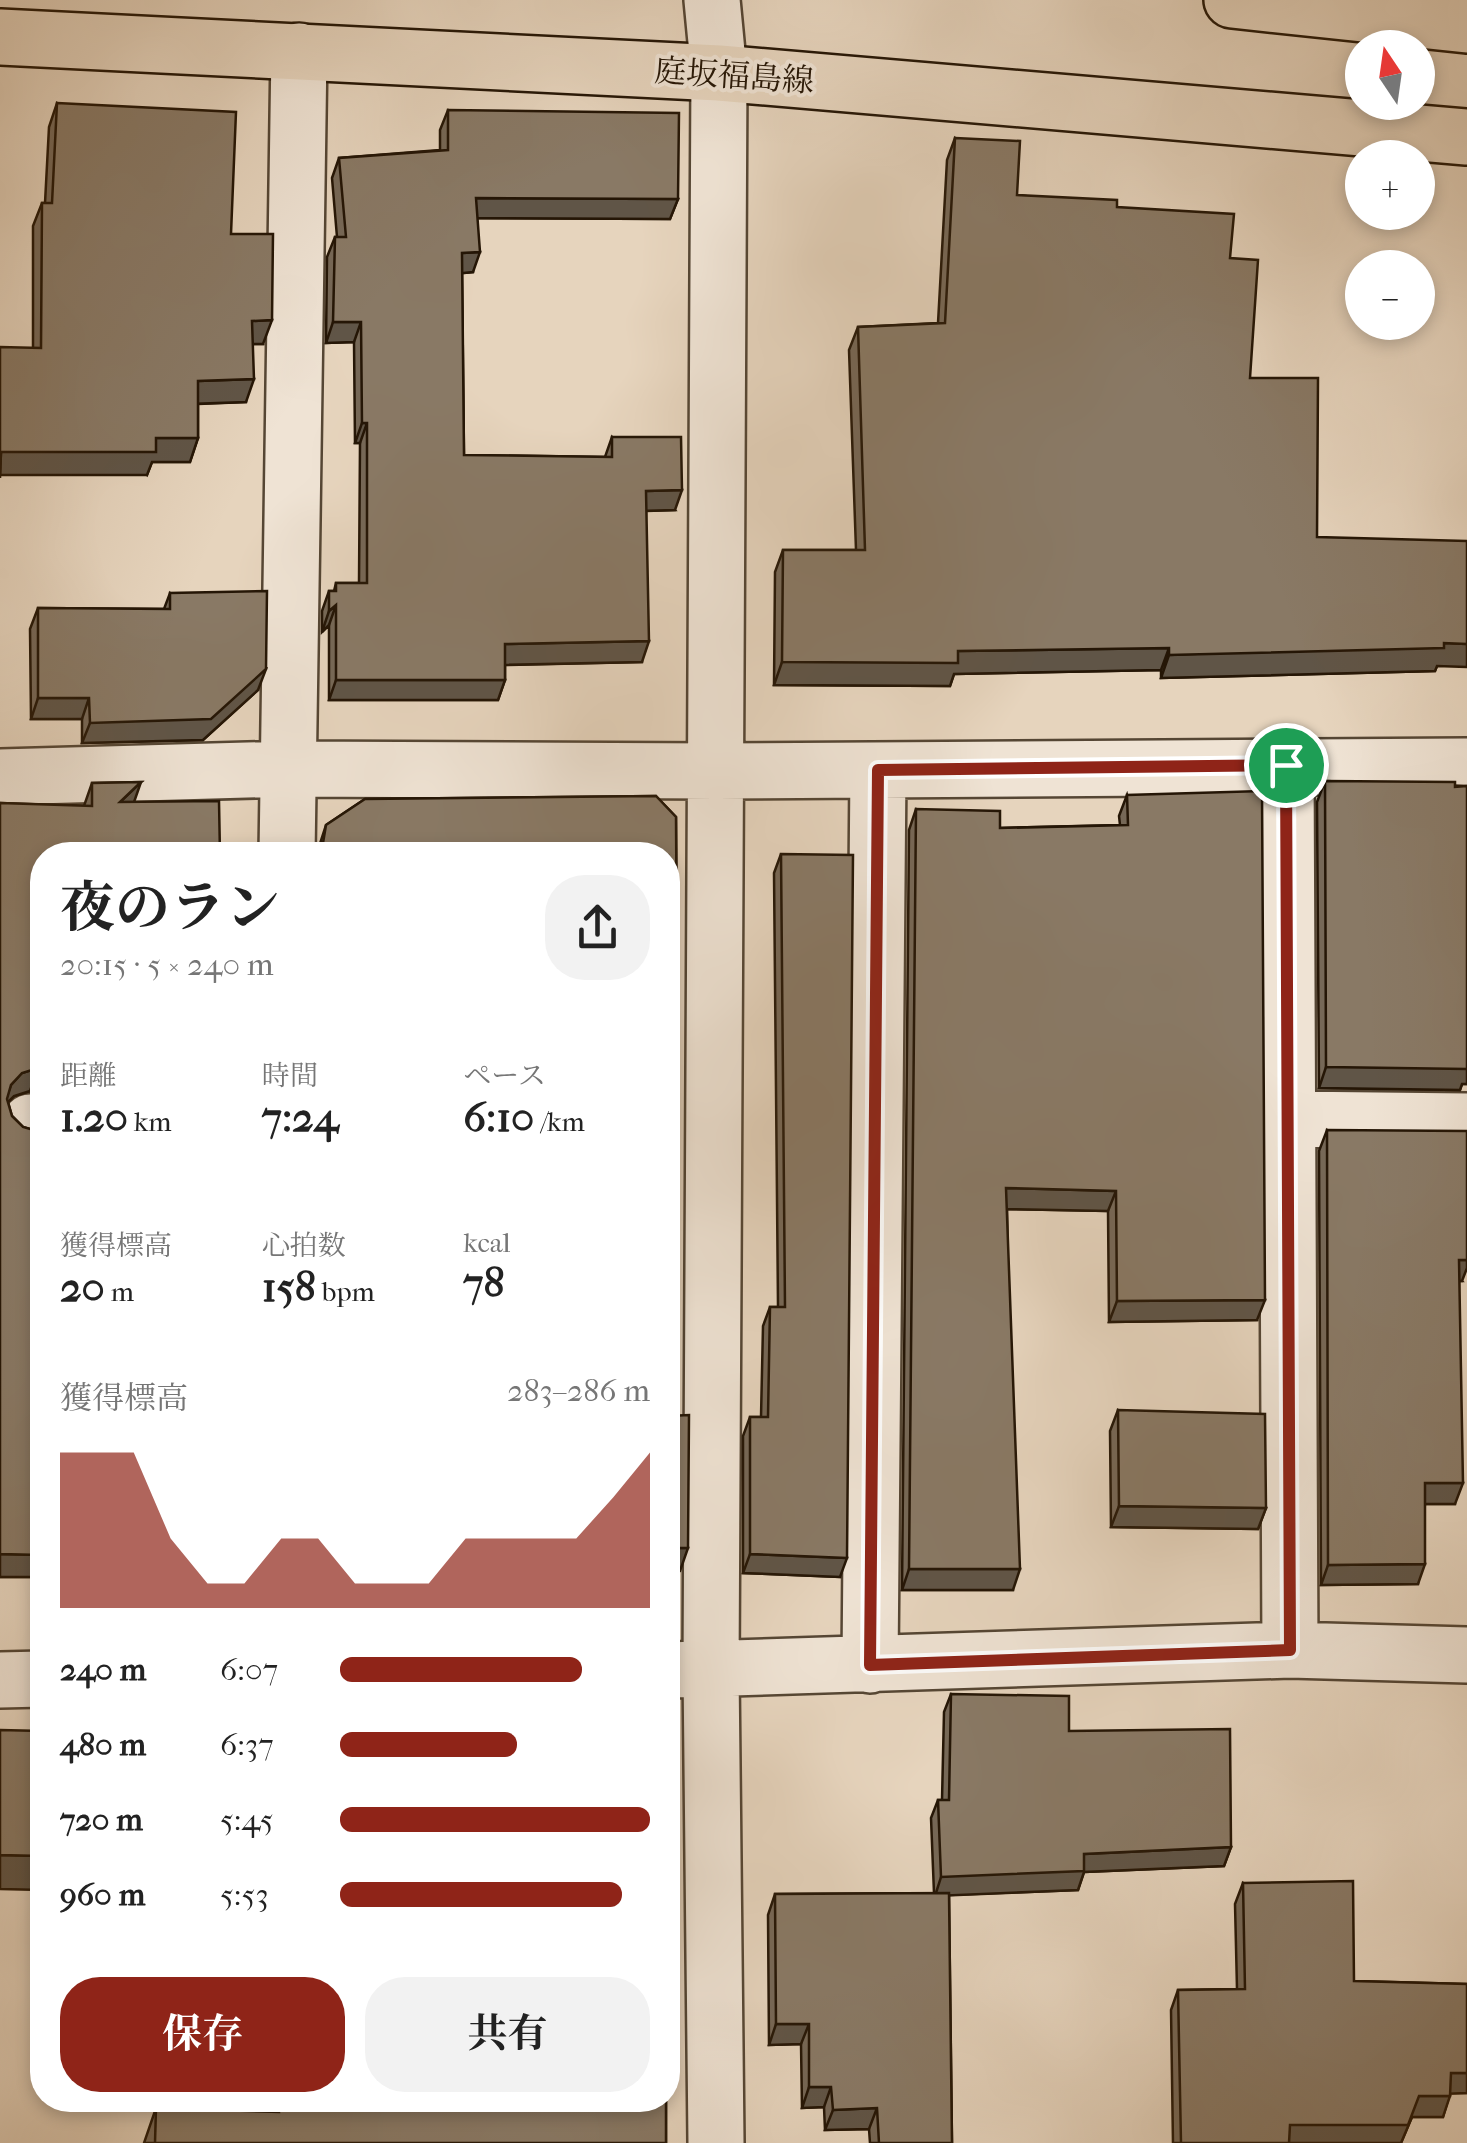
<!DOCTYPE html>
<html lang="ja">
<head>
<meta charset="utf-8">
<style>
  :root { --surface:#fff; --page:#f2f2f2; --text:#222; --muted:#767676; --accent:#8f2418 }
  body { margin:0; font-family:"IM FELL French Canon","Noto Serif JP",serif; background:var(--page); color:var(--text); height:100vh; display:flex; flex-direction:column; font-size:38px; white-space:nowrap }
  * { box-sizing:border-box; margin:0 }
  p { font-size:32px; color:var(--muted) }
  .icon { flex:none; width:55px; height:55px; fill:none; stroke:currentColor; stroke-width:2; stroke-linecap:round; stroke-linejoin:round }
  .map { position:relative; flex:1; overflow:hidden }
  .side { position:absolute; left:30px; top:842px; width:650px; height:1270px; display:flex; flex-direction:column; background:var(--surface); border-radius:40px; box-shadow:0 5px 15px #0003 }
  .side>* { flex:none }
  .needle { width:65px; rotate:347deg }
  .buttons { position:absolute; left:1345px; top:30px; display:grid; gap:20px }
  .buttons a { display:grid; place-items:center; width:90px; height:90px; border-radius:50%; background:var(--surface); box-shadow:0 5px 15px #0003; font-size:50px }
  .pin { position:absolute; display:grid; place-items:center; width:85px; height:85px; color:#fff; margin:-42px; border:5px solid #fff; border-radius:50%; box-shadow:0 2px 10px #0007 }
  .round { display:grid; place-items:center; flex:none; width:105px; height:105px; border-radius:40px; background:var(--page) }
  .headline { display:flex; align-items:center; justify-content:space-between; height:170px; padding:0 30px }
  h1 { font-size:55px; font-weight:700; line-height:75px }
  .stats { display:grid; grid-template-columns:repeat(3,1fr); gap:15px; height:170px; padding:10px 30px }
  .stats div { display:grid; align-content:center }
  .stats b { font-size:42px; font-weight:700 }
  .stats small { font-size:28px; font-weight:400 }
  .stats p { font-size:28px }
  .chart { height:280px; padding:20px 30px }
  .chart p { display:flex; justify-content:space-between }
  .chart svg { width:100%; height:180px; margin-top:10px; fill:var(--accent); opacity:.7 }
  .action { display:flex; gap:20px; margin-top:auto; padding:20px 30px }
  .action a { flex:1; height:115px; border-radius:40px; background:var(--accent); color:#fff; font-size:40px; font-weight:700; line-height:115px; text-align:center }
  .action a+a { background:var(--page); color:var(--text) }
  ul { padding:0 30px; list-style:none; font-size:32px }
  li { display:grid; grid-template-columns:160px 120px 1fr; align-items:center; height:75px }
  li i { height:25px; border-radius:12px; background:var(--accent) }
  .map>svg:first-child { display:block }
</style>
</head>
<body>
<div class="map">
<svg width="1467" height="2143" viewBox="0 0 1467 2143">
  <rect width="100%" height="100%" fill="#e6d4bd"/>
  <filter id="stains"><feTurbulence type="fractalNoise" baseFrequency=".002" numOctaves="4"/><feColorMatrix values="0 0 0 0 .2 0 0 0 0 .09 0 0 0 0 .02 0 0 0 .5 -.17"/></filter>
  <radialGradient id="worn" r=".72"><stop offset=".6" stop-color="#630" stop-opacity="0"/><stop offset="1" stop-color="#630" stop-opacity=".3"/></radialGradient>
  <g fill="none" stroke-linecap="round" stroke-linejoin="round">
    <g stroke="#554634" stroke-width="60">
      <path id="minor" d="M712 0 719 73 711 1670 716 2143
        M1286 765 1290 1650
        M0 777 287 769 716 771 1467 766
        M287 855 299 51
        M1288 1119 1467 1121
        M30 1122H42
        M870 1665 878 770
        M668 1670 1290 1650 1467 1655
        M0 1680 42 1679"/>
    </g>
    <g stroke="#251606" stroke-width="60">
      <path id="major" d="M1232 0 1467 25
        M0 37 719 73 1467 137"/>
    </g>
    <use href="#minor" stroke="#efe3d4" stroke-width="55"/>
    <use href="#major" stroke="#e6d4bd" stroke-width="55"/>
  </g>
  <path fill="#766857" stroke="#251606" stroke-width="2.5" d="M57 103 231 234 263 344H253L246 402 198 404V438L190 462H152L147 475 33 347V226L42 203H45L49 127Z
    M448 110 678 199 670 219 477 218 473 272 462 273 464 455 605 457 612 437 675 510 646 511 642 662 505 665V680L498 700H329V625L322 632V611L329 591H334L336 583H359L360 443H355L354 342 326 343 327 257 335 237H337L332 178 339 158 440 150V130Z
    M955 138 1017 195 1117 207 1230 258 1250 378 1317 537 1437 666 1435 671 1161 678V670L954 674 950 686 774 685 775 572 783 550H856L849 350 858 327 938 323 947 160Z
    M170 593 258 690 203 740 82 743V719H31L30 629 38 608 164 609Z
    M1325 781 1467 786V1084H1462L1460 1090 1319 1088 1317 802Z
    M141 782 42 855V1093L30 1091 14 1096 8 1102 12 1116 23 1127 37 1131 42 1130V1577H0V803L84 806 92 783Z
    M1127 795 1257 1320 1109 1322 1108 1211 1007 1209 1013 1590H902L909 830 916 809 1000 828 1120 825 1119 816Z
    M656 796 676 817 677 977 670 998H668V855H315L317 853 326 825 365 799Z
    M781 854 840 1577 743 1573V1436L750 1417H761L763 1326 770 1307H778L774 873Z
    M1327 1130 1462 1281H1459L1455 1504H1425L1418 1584 1321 1585 1319 1151Z
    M1118 1410 1266 1508 1258 1529 1111 1527 1110 1431Z
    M951 1694 1069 1731 1231 1847 1224 1866 1084 1872 1078 1890 949 1895 952 2143H870L869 2129 825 2130 824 2107 802 2108 801 2044 769 2045 768 1915 775 1894 934 1893 931 1818 938 1800H942L944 1712Z
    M1243 1883 1354 1981 1467 1984V2093H1450L1443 2117H1412L1401 2143H1173L1171 2010 1178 1990 1237 1989 1235 1904Z
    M271 2100H666V2143H144L156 2108 267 2111Z"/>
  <path fill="#605547" stroke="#251606" stroke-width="2.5" d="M476 198 678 199 670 219 468 218Z
    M480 252 473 272 454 274 462 253Z
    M272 320 263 344H243L252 321Z
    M333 322H361L354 342 326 343Z
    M254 379 246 402 189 404 198 381Z
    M362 423H367L360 443H355Z
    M156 438H198L190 462H152L147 475H0L1 452Z
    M682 490 675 510 639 511 646 491Z
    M336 605 329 625 322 632 329 611Z
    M649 641 642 662 498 665 505 644Z
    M1444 643 1467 644V667L1437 666 1435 671 1161 678 1169 655Z
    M1169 648 1161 670 954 674 950 686 774 685 782 662 958 651Z
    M266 669 258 690 203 740 82 743 90 723Z
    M336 680H505L498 700H329Z
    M38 698H89L82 719H31Z
    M141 782 133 805 120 802Z
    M668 977H677L670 998H668Z
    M1467 1063V1084H1462L1460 1090 1319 1088 1326 1067Z
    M38 1068 30 1091 14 1096 3 1107 11 1085 22 1073Z
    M1006 1188 1116 1191 1108 1211 999 1209Z
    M1459 1260H1467V1268L1462 1281H1451Z
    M1265 1300 1257 1320 1109 1322 1117 1301Z
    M1425 1483H1463L1455 1504H1417Z
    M1119 1506 1266 1508 1258 1529 1111 1527Z
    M675 1548H688L680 1571 669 1570 668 1576V1555Z
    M0 1554 42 1555V1577H0Z
    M750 1554 847 1558 840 1577 743 1573Z
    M1425 1564 1418 1584 1321 1585 1328 1565Z
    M909 1569H1020L1013 1590H902Z
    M1231 1847 1224 1866 1084 1872 1078 1890 935 1896 941 1877 1084 1854Z
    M0 1855 42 1856V1890L0 1889Z
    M776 2024H809L801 2044 769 2045Z
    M1451 2073H1467V2093L1443 2094Z
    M809 2087H831L824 2107 802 2108Z
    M1419 2096H1450L1443 2117H1412L1401 2143H1283L1290 2125Z
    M877 2108 869 2129 825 2130 833 2110Z"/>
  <path fill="#897965" stroke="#251606" stroke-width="2.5" d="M57 103 236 112 231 234H273L272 320 252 321 254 379 198 381V438H156V452H1L0 478V347L41 348 42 203H52Z
    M448 110 679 113 678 199 476 198 480 252 462 253 464 455 612 457V437H681L682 490 646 491 649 641 505 644V680H336V605L329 611V591H336V583H367V423H362L361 322H333L335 237H346L339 158 448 150Z
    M955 138 1020 141 1017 195 1117 200V207L1234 214 1230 258 1258 260 1250 378H1318L1317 537 1467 541V644L1444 643V648L1169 655V648L958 651V663L782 662 783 550H865L858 327 945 323Z
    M267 591 266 669 211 719 90 723 89 698H38V608L170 609V593Z
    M1325 781 1455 782V787L1467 786V1069L1326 1067Z
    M141 782 120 802 219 801 220 855H42V1069L38 1068 22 1073 11 1085 7 1099 12 1116 23 1127 37 1131 42 1130V1555L0 1554V803L92 806V783Z
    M1262 791 1265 1300 1117 1301 1116 1191 1006 1188 1020 1569H909L916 809 1000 811V828L1128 825 1127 795Z
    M656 796 676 817 677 977H668V855H315L322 849 326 825 365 799Z
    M781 854 853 855 847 1558 750 1554V1417H768L770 1307H785Z
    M1327 1130 1467 1131V1260H1459L1463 1483H1425V1564L1328 1565Z
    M1118 1410 1265 1414 1266 1508 1119 1506Z
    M689 1415 688 1548H675V1555H668V1416Z
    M951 1694 1069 1696V1731L1230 1729 1231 1847 1084 1854V1871L941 1877 938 1800H949Z
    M0 1730 42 1731V1856L0 1855Z
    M1353 1881 1354 1981 1467 1984V2073H1451L1450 2096H1419L1408 2125H1290L1289 2143H1181L1178 1990 1245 1989 1243 1883Z
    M949 1893 952 2143H879L877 2108 833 2110 831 2087H809V2024H776L775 1894Z
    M279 2100H666V2143H155L156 2108 279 2112Z"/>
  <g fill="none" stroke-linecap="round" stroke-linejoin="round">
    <g stroke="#fff" stroke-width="20">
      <path id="route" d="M1286 765 1290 1650 870 1665 878 770Z"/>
    </g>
    <use href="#route" stroke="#8f2418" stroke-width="12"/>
  </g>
  <g text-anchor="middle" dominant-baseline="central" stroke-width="8" stroke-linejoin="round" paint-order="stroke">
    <g font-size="32" fill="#251606" stroke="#efe3d4">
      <text transform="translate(734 76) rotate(4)">庭坂福島線</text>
    </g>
  </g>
  <rect width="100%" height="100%" filter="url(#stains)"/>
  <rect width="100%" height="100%" fill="url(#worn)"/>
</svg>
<div class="buttons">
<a><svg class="needle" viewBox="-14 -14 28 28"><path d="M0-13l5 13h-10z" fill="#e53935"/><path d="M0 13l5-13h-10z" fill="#767676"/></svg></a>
<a>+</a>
<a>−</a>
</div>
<div class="pin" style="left:1286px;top:765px;background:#1e9e55"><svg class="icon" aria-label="arrive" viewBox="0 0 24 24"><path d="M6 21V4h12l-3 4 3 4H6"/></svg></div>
<section class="side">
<div class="headline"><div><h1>夜のラン</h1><p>20:15 · 5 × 240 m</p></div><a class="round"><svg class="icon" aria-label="share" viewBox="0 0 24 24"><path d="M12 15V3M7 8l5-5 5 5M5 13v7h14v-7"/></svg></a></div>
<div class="stats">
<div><p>距離</p><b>1.20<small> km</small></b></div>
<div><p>時間</p><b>7:24</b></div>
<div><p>ペース</p><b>6:10<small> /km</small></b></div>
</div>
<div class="stats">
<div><p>獲得標高</p><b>20<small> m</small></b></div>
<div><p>心拍数</p><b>158<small> bpm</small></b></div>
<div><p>kcal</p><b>78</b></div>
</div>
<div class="chart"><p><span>獲得標高</span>283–286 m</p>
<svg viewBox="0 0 160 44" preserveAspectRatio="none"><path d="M0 44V6L10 6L20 6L30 27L40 38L50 38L60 27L70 27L80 38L90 38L100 38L110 27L120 27L130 27L140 27L150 17L160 6V44z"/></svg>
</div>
<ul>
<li><b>240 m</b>6:07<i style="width:78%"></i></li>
<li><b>480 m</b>6:37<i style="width:57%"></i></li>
<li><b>720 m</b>5:45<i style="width:100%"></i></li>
<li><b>960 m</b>5:53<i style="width:91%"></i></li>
</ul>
<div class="action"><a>保存</a><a>共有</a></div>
</section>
</div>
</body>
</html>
